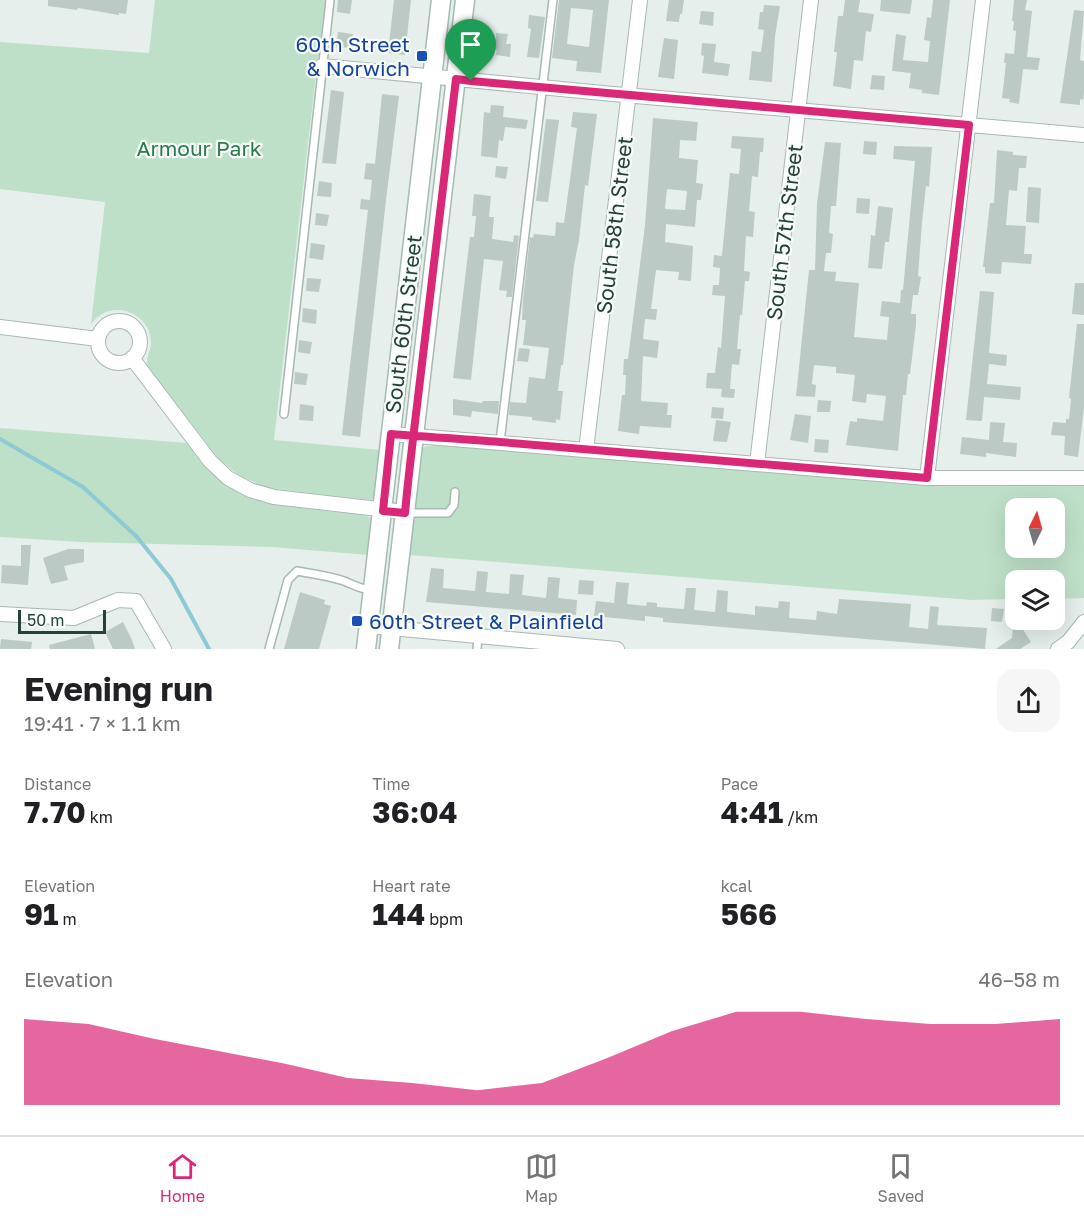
<!DOCTYPE html>
<html lang="en">
<head>
<meta charset="utf-8">
<style>
  :root { --surface:#fff; --page:#f6f6f6; --text:#202124; --muted:#757577; --line:#e0e0e0; --accent:#db2777 }
  body { margin:0; font-family:"Golos Text",sans-serif; background:var(--page); color:var(--text); height:100vh; display:flex; flex-direction:column; font-size:22px; white-space:nowrap }
  * { box-sizing:border-box; margin:0 }
  p { font-size:20px; color:var(--muted) }
  .icon { flex:none; width:33px; height:33px; fill:none; stroke:currentColor; stroke-width:2; stroke-linecap:round; stroke-linejoin:round }
  .map { position:relative; height:649px; overflow:hidden }
  .sheet { display:flex; flex-direction:column; background:var(--surface); flex:1 }
  .sheet>* { flex:none }
  .needle { width:39px; rotate:5deg }
  .controls { position:absolute; left:1005px; top:498px; display:grid; gap:12px }
  .controls a { display:grid; place-items:center; width:60px; height:60px; border-radius:12px; background:var(--surface); box-shadow:0 6px 24px #0002; font-size:30px }
  .scale { position:absolute; left:18px; bottom:15px; width:88px; box-sizing:border-box; padding-left:6px; border:3px solid #24423a; border-top:0; font-size:16px; line-height:21px; white-space:nowrap; color:#24423a; -webkit-text-stroke:4px #f7fbf9; paint-order:stroke }
  .pin { position:absolute; display:grid; place-items:center; width:51px; height:51px; color:#fff; margin:-62px -26px; border-radius:50% 50% 50% 0; rotate:-45deg; box-shadow:0 0 6px #0007 }
  .pin .icon { rotate:45deg }
  .round { display:grid; place-items:center; flex:none; width:63px; height:63px; border-radius:18px; background:var(--page) }
  .summary { display:flex; align-items:center; justify-content:space-between; height:102px; padding:0 24px }
  h1 { font-size:33px; font-weight:700; line-height:45px }
  .stats { display:grid; grid-template-columns:repeat(3,1fr); gap:9px; height:102px; padding:6px 24px }
  .stats div { display:grid; align-content:center }
  .stats b { font-size:30px; font-weight:700 }
  .stats small { font-size:16px; font-weight:400 }
  .stats p { font-size:16px }
  .chart { height:168px; padding:12px 24px }
  .chart p { display:flex; justify-content:space-between }
  .chart svg { width:100%; height:108px; margin-top:6px; fill:var(--accent); opacity:.7 }
  .tab-bar { display:flex; justify-content:space-around; align-items:center; height:84px; border-top:2px solid var(--line); background:var(--surface); font-size:16px; color:var(--muted) }
  .tab-bar a { display:grid; justify-items:center; gap:3px }
  .tab-bar .active { color:var(--accent) }
  .map>svg:first-child { display:block }
</style>
</head>
<body>
<div class="map">
<svg width="1084" height="649" viewBox="0 0 1084 649">
  <rect width="100%" height="100%" fill="#e6efeb"/>
  <path fill="#bfe0c8" fill-rule="evenodd" d="M155 0H327L321 51 318 57 274 440 380 450 376 478 379 482 376 496 371 500 268 488 240 476 218 458 148 367C145 359 150 353 151 344 152 326 137 311 119 310 107 309 98 315 91 324L105 202 0 189V42L149 53Z
    M0 428 187 443C225 500 262 503 325 511 339 513 358 512 371 518L373 520 374 536 369 541 368 555 273 547 80 542 0 537Z
    M442 445 906 484 1084 486V598L1055 599 1054 580H1016L1015 599 971 600 409 555 419 450 426 446ZM1016 508H1054V548H1016Z"/>
  <g fill="none" stroke-linecap="round" stroke-linejoin="round">
    <path stroke="#8ec9d4" stroke-width="4" d="M0 439 83 487 137 537 171 579 209 649"/>
  </g>
  <path fill="#bbcac4" fill-rule="evenodd" d="M48 0H128L126 14 119 13V15L78 8 77 10 48 6Z
    M338 0H352L350 14 337 12Z
    M394 0H411L405 55 388 53Z
    M559 0H609L601 73 576 71 577 61 552 58ZM571 8 593 10 589 47 567 44Z
    M669 0H684L682 14H680L679 22 666 21Z
    M845 0H860L858 12 874 14 871 32 866 31 863 61 854 60 851 89 833 86 837 52H834L838 16H843Z
    M881 0H912L910 14 880 11Z
    M933 0H950L939 95 922 93V90L909 88 911 73 892 71 896 34 906 36 903 60 928 62 930 41 924 40 927 17 931 18Z
    M1014 0H1027L1025 10 1032 11 1027 57 1040 58 1038 70 1023 69 1019 104 1009 102 1010 99 1002 98 1006 63H1004L1005 53 1014 54 1016 31 1013 30 1014 21H1012Z
    M764 5 780 6 775 36 772 82 749 80 752 51 761 52 764 30 758 29 760 12H763Z
    M1074 10 1084 11 1080 60 1084 61V93L1083 100 1080 99V105L1060 103Z
    M701 11 714 12 713 26 699 24Z
    M529 15 545 17 539 58 527 57 531 29 528 28Z
    M338 32 353 34 352 48 336 47Z
    M496 33 508 34 506 44H511L510 57 496 55 497 50 491 49 492 38 496 39Z
    M664 38 678 40 674 79 658 77Z
    M702 43 716 44 714 62 730 64 728 76 702 73 704 56 701 55Z
    M872 75 885 76 884 90 870 89Z
    M331 90 344 92 336 164 322 163Z
    M382 94 399 96 386 200 360 437 342 435 368 210 360 209 361 199 370 200 372 180 364 179 366 163 375 164Z
    M491 105 504 106 503 117 528 120 526 129 505 127 503 141 499 140 497 158 481 156 484 112 490 113Z
    M573 112 597 114 588 186 585 185 579 240 574 265 563 365H561L558 391H563L560 420 556 419V423L532 420V417L509 415 510 402 526 403 529 377 545 379 549 348 523 345 526 320H522L523 299 530 237 533 238 534 234 555 236 556 222 564 223 577 128 571 127Z
    M653 118 698 122 696 141 680 140 679 158 698 160 696 183 703 184 701 200H697L695 227 666 224 665 242 693 246 691 281 678 280 679 272 656 270 651 309H657L656 320 645 319 643 339 659 341 657 358 643 356 641 401 668 403 667 415H672L671 428 640 426 639 434 618 431 622 395H625L626 375H623L624 359H628L645 225ZM667 189 687 191 685 210 665 209Z
    M546 119 559 120 548 202 536 201Z
    M732 136 764 138 763 152H760L758 177 752 176 749 211 755 212 753 237 746 236 744 271 750 272 749 281H745L742 315H740L737 349H741L739 365 732 364 730 389H735L734 398 721 397 722 389 706 388 707 373H715L718 347 721 348 725 296 712 295 713 285H719L720 268 713 267 714 255 722 256 730 173 739 174 741 149 731 148Z
    M864 141 877 142 876 155 863 154Z
    M825 142 841 143 836 206H831L829 233 833 234 831 253H826L824 271 836 272 835 281 859 283 854 337 887 340 889 317 880 316 882 301 900 303 901 290H903L915 161 893 159 894 146 932 147 929 187 926 186 922 223 918 276 921 277 918 295H913L911 314H916V325L910 374H908L906 395H903L898 451 846 445 850 421 857 422V418L883 421 886 396 867 394 866 403 852 401 855 375 836 373V367L814 365 812 384 816 385 815 397 796 396 809 270H815L817 204Z
    M997 150 1013 152V155L1027 156 1026 168H1019L1017 191 1009 190 1006 225 1026 226 1024 254H1032L1031 264 1002 262 1001 274 985 273V267H983L990 203H994Z
    M496 166 508 167 506 179 495 177Z
    M319 181 332 183 331 197 317 196Z
    M1028 187 1041 188 1039 223 1026 222Z
    M474 194 491 196 489 217H494L492 239 513 242 514 235 519 236 512 297H506L507 291 499 290 503 261 484 259 471 380 453 378 470 237H474L476 216H472Z
    M857 198 870 199 869 214 856 213Z
    M878 206 893 208 889 242H885L882 269 868 268 871 235 875 236Z
    M316 213 329 215 327 226 315 225Z
    M311 243 325 245 323 260 309 258Z
    M307 278 321 279 319 292 306 291Z
    M1075 283H1084V315L1072 314Z
    M980 291 994 292 989 353 1007 355 1006 366 989 364 987 384 1021 387 1020 400 984 397 982 421 966 420Z
    M303 308 317 310 316 324 302 322Z
    M1077 324H1084V408L1078 457 1064 455 1065 436 1051 435 1053 422 1066 423V419H1069L1071 399 1069 398Z
    M299 340 312 342 310 354 298 352Z
    M519 348 530 349 528 362 517 361Z
    M295 372 308 374 306 385 294 384Z
    M453 399 482 403 483 401H499L498 414 472 411 471 417 453 415Z
    M818 400 831 401 830 412H817Z
    M300 404 314 406 313 421 299 420Z
    M712 407 724 408 723 419 711 418Z
    M795 414 811 416 808 443 790 440Z
    M716 420 731 422 727 442 713 441Z
    M990 422 1005 423 1003 442 1017 443 1016 457 986 453V457L960 454 962 437 989 440Z
    M815 439 829 440 828 453 814 452Z
    M21 545H31L28 585 1 583 2 565 21 566Z
    M68 549H84V562L64 566 68 580 51 584 43 558Z
    M431 568 444 569 443 588 475 591 477 571 488 572 486 592 509 594 510 574 524 575 522 595 546 598 548 577 560 578 558 598 577 600 576 615 426 602Z
    M579 580 594 581 593 595 578 594Z
    M616 582 629 583 627 604 646 606 647 602 657 603V607L684 609 686 588H696L694 610 715 612 717 590 728 591 727 612 755 615V606L778 608 779 601 790 602 789 618 816 620 817 611 837 614 839 599 911 604 909 627 928 629 930 606 939 607 937 625 987 628 985 649 663 622V618L645 616V621L594 616 596 601 614 603Z
    M300 592 325 600 324 604 331 606 319 649H284Z
    M992 608 1004 609 1002 622 991 621Z
    M1014 616 1031 642 1020 649H996L1012 638Z
    M123 622 132 640 135 649H113L105 632Z
    M91 634 95 649H50L49 645Z
    M1 639 32 642 31 649H0Z"/>
  <g fill="none" stroke-linecap="round" stroke-linejoin="round">
    <g stroke="#a8b8b2" stroke-width="10">
      <path id="service" d="M284 414 330 0
        M500 442 553 0
        M407 513H448L454 505 455 492
        M269 649 288 580 297 571C313 574 329 576 344 581 354 585 360 589 371 590
        M477 649 478 637"/>
    </g>
    <g stroke="#a8b8b2" stroke-width="16">
      <path id="minor" d="M322 66 613 94 1084 135
        M98 342a21 21 0 1 1 42 0a21 21 0 1 1-42 0Z
        M0 327 98 339
        M132 358 210 461 228 478 250 490 274 497 405 512
        M391 434 927 478H1084
        M586 450 640 0
        M757 464 811 0
        M927 478 983 0
        M0 614 74 618 118 600 136 601 164 649
        M369 626 617 649
        M1058 649 1068 642 1084 622"/>
    </g>
    <g stroke="#a4bbb3" stroke-width="21">
      <path id="secondary" d="M366 649 441 0
        M389 649 465 0"/>
    </g>
    <use href="#service" stroke="#fff" stroke-width="7"/>
    <use href="#minor" stroke="#fff" stroke-width="14"/>
    <use href="#secondary" stroke="#fff" stroke-width="18"/>
  </g>
  <g fill="none" stroke-linecap="round" stroke-linejoin="round">
    <g stroke="#fff" stroke-width="12">
      <path id="route" d="M471 81 456 79 416 414C412 447 408 480 405 513L383 511 391 434C427 437 464 439 500 442L927 478 969 125 471 81"/>
    </g>
    <use href="#route" stroke="#db2777" stroke-width="8"/>
  </g>
  <g fill="#1a4fb4" stroke="#f7fbf9" stroke-width="2">
    <rect x="416" y="50" width="12" height="12" rx="3"/>
    <rect x="351" y="615" width="12" height="12" rx="3"/>
  </g>
  <g text-anchor="middle" dominant-baseline="central" stroke-width="4.5" stroke-linejoin="round" paint-order="stroke">
    <g font-size="21" fill="#164399" stroke="#f7fbf9" text-anchor="end">
      <text x="410" y="44">60th Street<tspan x="410" dy="24">&amp; Norwich</tspan></text>
      <text x="369" y="621" text-anchor="start">60th Street &amp; Plainfield</text>
    </g>
    <g font-size="21" fill="#2d7a4b" stroke="#f7fbf9">
      <text x="199" y="148">Armour Park</text>
    </g>
    <g font-size="21" fill="#24423a" stroke="#f7fbf9">
      <text transform="translate(614 225) rotate(-83)">South 58th Street</text>
      <text transform="translate(784 232) rotate(-83)">South 57th Street</text>
      <text transform="translate(403 324) rotate(-83)">South 60th Street</text>
    </g>
  </g>
</svg>
<div class="controls">
<a><svg class="needle" viewBox="-14 -14 28 28"><path d="M0-13l5 13h-10z" fill="#e53935"/><path d="M0 13l5-13h-10z" fill="#757577"/></svg></a>
<a><svg class="icon" aria-label="layers" viewBox="0 0 24 24"><path d="M12 4l9 5-9 5-9-5zM3 14l9 5 9-5"/></svg></a>
</div>
<div class="scale">50 m</div>
<div class="pin" style="left:471px;top:81px;background:#1e9e55"><svg class="icon" aria-label="arrive" viewBox="0 0 24 24"><path d="M6 21V4h12l-3 4 3 4H6"/></svg></div>
</div>
<section class="sheet">
<div class="summary"><div><h1>Evening run</h1><p>19:41 · 7 × 1.1 km</p></div><a class="round"><svg class="icon" aria-label="share" viewBox="0 0 24 24"><path d="M12 15V3M7 8l5-5 5 5M5 13v7h14v-7"/></svg></a></div>
<div class="stats">
<div><p>Distance</p><b>7.70<small> km</small></b></div>
<div><p>Time</p><b>36:04</b></div>
<div><p>Pace</p><b>4:41<small> /km</small></b></div>
</div>
<div class="stats">
<div><p>Elevation</p><b>91<small> m</small></b></div>
<div><p>Heart rate</p><b>144<small> bpm</small></b></div>
<div><p>kcal</p><b>566</b></div>
</div>
<div class="chart"><p><span>Elevation</span>46–58 m</p>
<svg viewBox="0 0 160 44" preserveAspectRatio="none"><path d="M0 44V9L10 11L20 17L30 22L40 27L50 33L60 35L70 38L80 35L90 25L100 14L110 6L120 6L130 9L140 11L150 11L160 9V44z"/></svg>
</div>
</section>
<nav class="tab-bar">
<a class="active"><svg class="icon" aria-label="home" viewBox="0 0 24 24"><path d="M3 11l9-7 9 7M6 9v11h12V9"/></svg>Home</a>
<a><svg class="icon" aria-label="map" viewBox="0 0 24 24"><path d="M3 6l6-2 6 2 6-2v14l-6 2-6-2-6 2zM9 4v14M15 6v14"/></svg>Map</a>
<a><svg class="icon" aria-label="saved" viewBox="0 0 24 24"><path d="M7 4h10v16l-5-4-5 4z"/></svg>Saved</a>
</nav>
</body>
</html>
